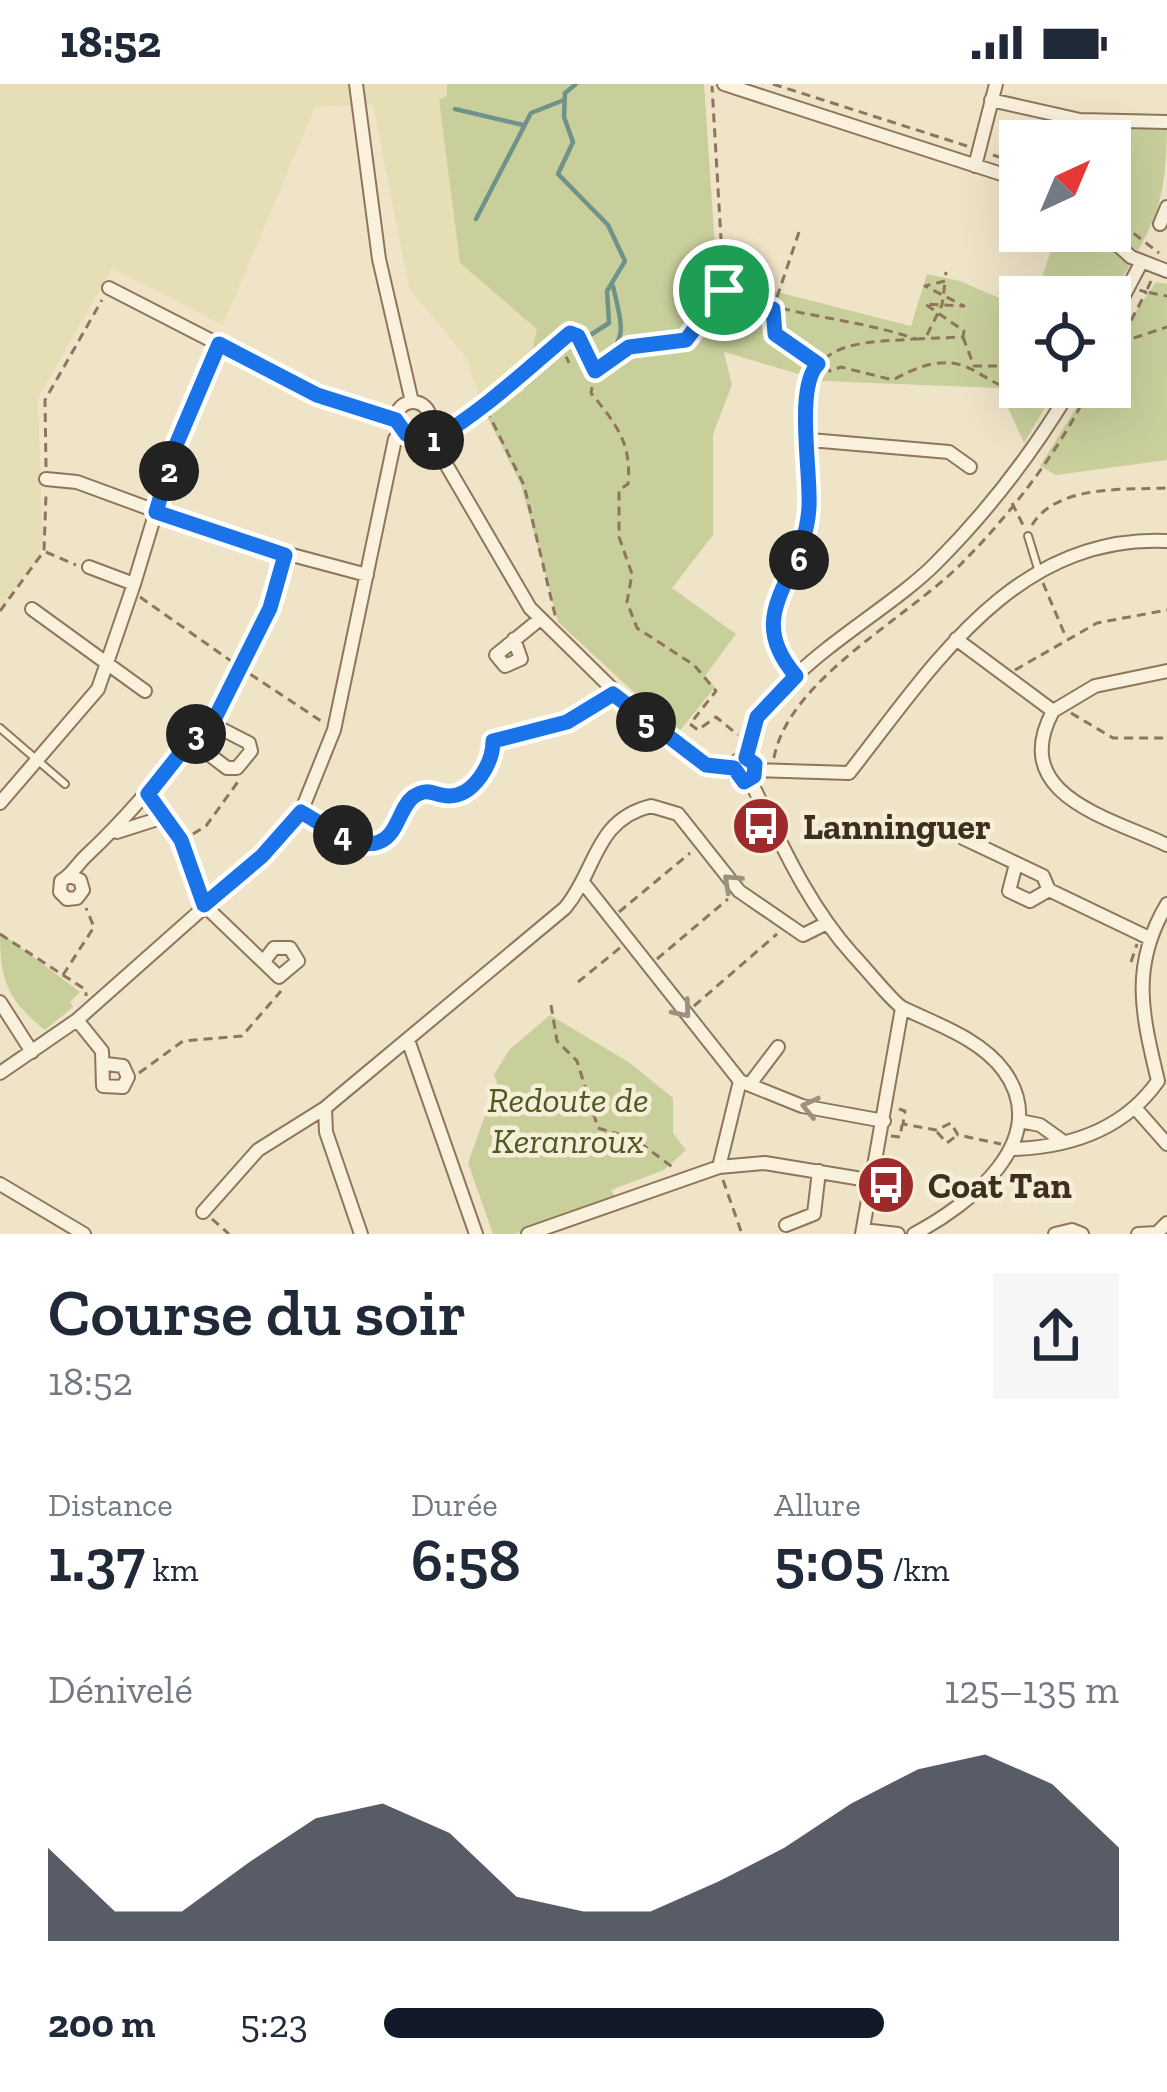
<!DOCTYPE html>
<html lang="fr">
<head>
<meta charset="utf-8">
<style>
  :root { --surface:#fff; --page:#f6f6f7; --text:#1f2937; --muted:#747a83; --accent:#111827 }
  body { margin:0; font-family:"Zilla Slab",serif; background:var(--page); color:var(--text); height:100vh; display:flex; flex-direction:column; font-size:45px; white-space:nowrap }
  * { box-sizing:border-box; margin:0 }
  p { font-size:39px; color:var(--muted) }
  .icon { flex:none; width:66px; height:66px; fill:none; stroke:currentColor; stroke-width:2; stroke-linecap:round; stroke-linejoin:round }
  .map { position:relative; height:1150px; overflow:hidden }
  .details { display:flex; flex-direction:column; background:var(--surface); flex:1 }
  .details>* { flex:none }
  .needle { width:78px; rotate:44deg }
  .buttons { position:absolute; left:999px; top:36px; display:grid; gap:24px }
  .buttons a { display:grid; place-items:center; width:132px; height:132px; border-radius:0px; background:var(--surface); box-shadow:0 12px 48px #0002; font-size:60px }
  .pin { position:absolute; display:grid; place-items:center; width:102px; height:102px; color:#fff; margin:-51px; border:6px solid #fff; border-radius:50%; box-shadow:0 3px 12px #0007 }
  .km { position:absolute; width:60px; height:60px; margin:-30px; border-radius:50%; background:#222; color:#fff; font-size:33px; line-height:60px; text-align:center }
  .round { display:grid; place-items:center; flex:none; width:126px; height:126px; border-radius:0px; background:var(--page) }
  .headline { display:flex; align-items:center; justify-content:space-between; height:204px; padding:0 48px }
  h1 { font-size:66px; font-weight:600; line-height:90px }
  .figures { display:grid; grid-template-columns:repeat(3,1fr); gap:18px; height:204px; padding:12px 48px }
  .figures div { display:grid; align-content:center }
  .figures b { font-size:60px; font-weight:600 }
  .figures small { font-size:33px; font-weight:400 }
  .figures p { font-size:33px }
  .chart { height:336px; padding:24px 48px }
  .chart p { display:flex; justify-content:space-between }
  .chart svg { width:100%; height:216px; margin-top:12px; fill:var(--accent); opacity:.7 }
  ul { padding:0 48px; list-style:none; font-size:39px }
  li { display:grid; grid-template-columns:192px 144px 1fr; align-items:center; height:90px }
  li i { height:30px; border-radius:15px; background:var(--accent) }
  .status { display:flex; justify-content:space-between; align-items:center; height:84px; padding:0 60px; background:var(--surface); direction:ltr }
  .status svg { height:33px; fill:currentColor }
  .map>svg:first-child { display:block }
</style>
</head>
<body>
<div class="status"><b>18:52</b><svg viewBox="0 0 49 12"><path d="M0 12V9h3v3zM5 12V6h3v6zM10 12V3h3v9zM15 12V0h3v12zM26 1h20v11H26zM47 4h2v5h-2z"/></svg></div>
<div class="map">
<svg width="1167" height="1150" viewBox="0 0 1167 1150">
  <rect width="100%" height="100%" fill="#f0e4c8"/>
  <path fill="#e6deb5" d="M0 0H447V13L439 17 460 179 537 245 523 308 482 322 467 275 409 204 373 20 315 23 223 241 112 184 38 314 43 459 37 476 0 523Z"/>
  <path fill="#c9cf9b" d="M447 0H704L717 193 911 242 927 190 960 197 1020 223V303H1057L1024 359 999 304 822 297 724 268 732 301 713 350V451L672 504 736 550 705 592 715 603 678 649 558 538 521 401 482 322 523 308 537 245 460 179 439 16 447 12Z
    M1167 31C1167 124 1157 136 1110 214L1036 213 1057 147H1110V57H1075L1080 33Z
    M1156 198 1167 200V376L1056 391 1040 382 1089 303H1110V265Z
    M0 848 80 908 70 918 73 923 45 946C6 915 0 895 0 848Z
    M550 931 630 979 673 1014V1049L686 1066 664 1086 611 1106 616 1114 515 1150H493L468 1079 497 998 494 991 509 966Z"/>
  <g fill="none" stroke-linecap="round" stroke-linejoin="round">
    <path stroke="#6f938a" stroke-width="4.5" d="M455 25 523 41
      M476 135 531 29 564 16
      M575 261 609 239 607 207 625 177 608 141 558 90 573 58 564 33 565 9 576 0
      M592 292C625 250 626 258 613 202"/>
    <g stroke="#8d765c" stroke-width="10">
      <path id="service" d="M1028 452 1039 488
        M0 644 65 700"/>
    </g>
    <g stroke="#8d765c" stroke-width="16">
      <path id="minor" d="M356 0 379 175 412 318
        M724 0 1020 96
        M991 16 1080 36 1167 38
        M975 82 996 0
        M1160 140 1167 123
        M1102 147 1131 173 1167 187
        M109 204 317 311 396 336
        M1110 238 1141 179
        M396 335a17 17 0 1 1 34 0a17 17 0 1 1-34 0Z
        M426 346 530 524 646 638 706 681 733 684
        M46 395 77 398 232 455 367 491
        M89 483 134 500 176 361 219 260
        M32 525 145 607
        M514 555 521 575 505 582 496 571 540 535
        M956 555 1053 627C1008 711 1108 733 1167 761
        M796 593C743 531 795 512 807 450 812 420 810 387 810 356L949 368 970 383
        M1053 627 1095 602 1167 587
        M746 674C757 592 880 536 936 479 988 427 1034 367 1072 303
        M733 686a12 12 0 1 1 24 0a12 12 0 1 1-24 0Z
        M756 686 849 689C932 584 1013 450 1167 457
        M750 696C780 757 807 820 853 871 863 881 894 920 903 924 936 940 981 955 1004 987 1054 1056 969 1121 914 1150
        M148 710 181 756 204 821 279 893 298 877 290 864H274L264 877
        M0 719 98 605 134 500
        M301 728C429 796 361 724 432 706 454 714 466 709 480 692
        M117 748 167 732
        M963 754 1043 792 1049 806 1147 853
        M1016 780 1009 807 1030 817 1049 806
        M70 792 80 796 83 806 77 814 67 815 60 808 61 797C73 790 77 780 87 771 132 729 167 684 206 637L249 659 251 667 237 684H227L190 656
        M585 801 740 997 802 1022 884 1037
        M0 918 32 968
        M77 936 102 967 103 1002 123 1003 128 993 123 982 106 980
        M408 956 476 1150
        M0 989 77 936 262 772 301 728 334 646 395 355 401 347
        M750 1000 778 963
        M1137 1026 1167 1060
        M1020 1037 1040 1041 1061 1056
        M1014 1065C1071 1063 1124 1045 1158 997 1142 930 1130 882 1167 820
        M719 1083 740 997
        M0 1100 84 1150
        M203 1128 258 1066 325 1024
        M786 1141 814 1130 819 1087
        M863 1146 898 1150
        M361 1150 326 1048 325 1024 565 824C597 786 594 736 651 722L678 730 739 807 803 851 827 839
        M528 1150 719 1083 765 1079 874 1097
        M862 1150 902 924
        M1055 1150 1072 1146 1082 1150
        M1138 1150 1157 1149 1167 1139"/>
    </g>
    <path stroke="#8d765c" stroke-width="3" stroke-dasharray="9 6" stroke-linecap="butt" d="M773 0 967 62
      M993 71 1020 80
      M1110 131 1159 169
      M799 148 773 225 775 250 830 287 841 283 893 296C975 249 980 314 1027 303
      M1151 197 1146 208 1167 212
      M1113 205 1111 194 1119 198
      M724 206C787 233 852 233 916 255 843 259 803 259 806 344
      M927 251 942 221 945 199
      M963 253 974 282H997L1020 291
      M916 255 963 253 964 247 925 220 964 222 925 202 945 197 946 188
      M560 259 569 279
      M1117 263 1146 208 1139 206
      M1110 272 1128 256 1167 243
      M595 287 629 263 685 257 724 206 712 2
      M486 325 524 401 556 535
      M446 349 456 336 485 324 570 249 578 252 595 287 591 309C616 340 632 359 628 400L619 406V453L632 490 627 518 637 544 694 581 716 607 690 640 698 646 716 633 738 651
      M46 383 45 316 102 216
      M1012 419 1024 443
      M1032 441C1057 400 1126 406 1167 404
      M46 468 76 481
      M1043 499 1065 551
      M140 513 241 584 270 524 283 479
      M0 527 44 467 46 410
      M1015 586 1097 539 1167 526
      M218 627 241 584 321 637
      M1071 629 1113 654H1167
      M774 674C788 596 906 535 961 480 1010 431 1061 365 1090 303
      M487 680 493 657 567 638 607 614
      M193 750 206 742 240 695
      M619 828 690 769
      M0 850 86 906V912
      M657 875 728 815
      M1131 878 1137 860
      M63 891 94 843 86 824
      M578 898 621 863
      M551 921 557 957 577 977 598 1044 635 1055 675 1085
      M694 922 777 850
      M139 989 183 957 242 952 281 907
      M899 1025 905 1027 903 1040 936 1046 951 1039 958 1051 1001 1060
      M937 1048 947 1059 956 1052
      M891 1052 900 1053 902 1041
      M723 1096 742 1150
      M212 1135 229 1150"/>
    <use href="#service" stroke="#faf1dc" stroke-width="6"/>
    <use href="#minor" stroke="#faf1dc" stroke-width="12"/>
  </g>
  <defs><path id="oneway-chevron" d="M-2-3.5L2.5 0L-2 3.5" fill="none" stroke-width="1.6" stroke-linecap="round" stroke-linejoin="round" transform="scale(3)"/></defs>
  <g stroke="#9c907e">
    <use href="#oneway-chevron" transform="translate(731 798) rotate(-137)"/>
    <use href="#oneway-chevron" transform="translate(683 926) rotate(50)"/>
    <use href="#oneway-chevron" transform="translate(810 1023) rotate(-167)"/>
  </g>
  <g fill="none" stroke-linecap="round" stroke-linejoin="round">
    <g stroke="#fff" stroke-width="24">
      <path id="route" d="M724 206 773 225 775 250 818 280C795 303 811 387 809 423 805 497 740 527 796 592L757 633 746 674 755 680 754 692 744 698 734 684 706 681 613 610 567 638 493 657C493 679 474 712 449 712 434 712 429 702 413 713 399 724 398 751 379 758 356 767 321 739 301 728L262 772 204 821 181 756 148 710 206 637 212 640 270 524 285 471 156 428 176 361 219 260 317 311 396 336 406 350 426 346 432 357C482 328 525 287 570 249L578 252 595 287 629 263 686 256Z"/>
    </g>
    <use href="#route" stroke="#1a73e8" stroke-width="15"/>
  </g>
  <defs>
    <g id="bus-disc" transform="scale(3)"><circle r="9.5" fill="#9e2a2b" stroke="#f7eed8"/><path d="M-5-6H5V4H4V6H2V4H-2V6H-4V4H-5ZM-3.5-4V0h7V-4ZM-3.5 1.2v1.5H-2V1.2ZM2 1.2v1.5H3.5V1.2Z" fill="#fff"/></g>
  </defs>
  <g fill-rule="evenodd">
    <use href="#bus-disc" x="761" y="742"/>
    <use href="#bus-disc" x="886" y="1101"/>
  </g>
  <g text-anchor="middle" dominant-baseline="central" stroke-width="9" stroke-linejoin="round" paint-order="stroke">
    <g font-size="36" font-weight="bold" fill="#3d2e20" stroke="#f7eed8" text-anchor="start">
      <text x="803" y="742">Lanninguer</text>
      <text x="928" y="1101">Coat Tan</text>
    </g>
    <g font-size="36" font-style="italic" fill="#4d5a26" stroke="#f7eed8">
      <text x="568" y="1015">Redoute de<tspan x="568" dy="41">Keranroux</tspan></text>
    </g>
  </g>
</svg>
<div class="buttons">
<a><svg class="needle" viewBox="-14 -14 28 28"><path d="M0-13l5 13h-10z" fill="#e53935"/><path d="M0 13l5-13h-10z" fill="#747a83"/></svg></a>
<a><svg class="icon" aria-label="locate" viewBox="0 0 24 24"><circle cx="12" cy="12" r="6"/><path d="M12 2v4M12 18v4M2 12h4M18 12h4"/></svg></a>
</div>
<div class="pin" style="left:724px;top:206px;background:#1e9e55"><svg class="icon" aria-label="arrive" viewBox="0 0 24 24"><path d="M6 21V4h12l-3 4 3 4H6"/></svg></div>
<b class="km" style="left:434px;top:356px">1</b>
<b class="km" style="left:169px;top:387px">2</b>
<b class="km" style="left:196px;top:650px">3</b>
<b class="km" style="left:343px;top:751px">4</b>
<b class="km" style="left:646px;top:638px">5</b>
<b class="km" style="left:799px;top:476px">6</b>
</div>
<section class="details">
<div class="headline"><div><h1>Course du soir</h1><p>18:52</p></div><a class="round"><svg class="icon" aria-label="share" viewBox="0 0 24 24"><path d="M12 15V3M7 8l5-5 5 5M5 13v7h14v-7"/></svg></a></div>
<div class="figures">
<div><p>Distance</p><b>1.37<small> km</small></b></div>
<div><p>Durée</p><b>6:58</b></div>
<div><p>Allure</p><b>5:05<small> /km</small></b></div>
</div>
<div class="chart"><p><span>Dénivelé</span>125–135 m</p>
<svg viewBox="0 0 160 44" preserveAspectRatio="none"><path d="M0 44V25L10 38L20 38L30 28L40 19L50 16L60 22L70 35L80 38L90 38L100 32L110 25L120 16L130 9L140 6L150 12L160 25V44z"/></svg>
</div>
<ul>
<li><b>200 m</b>5:23<i style="width:68%"></i></li>
</ul>
</section>
</body>
</html>
